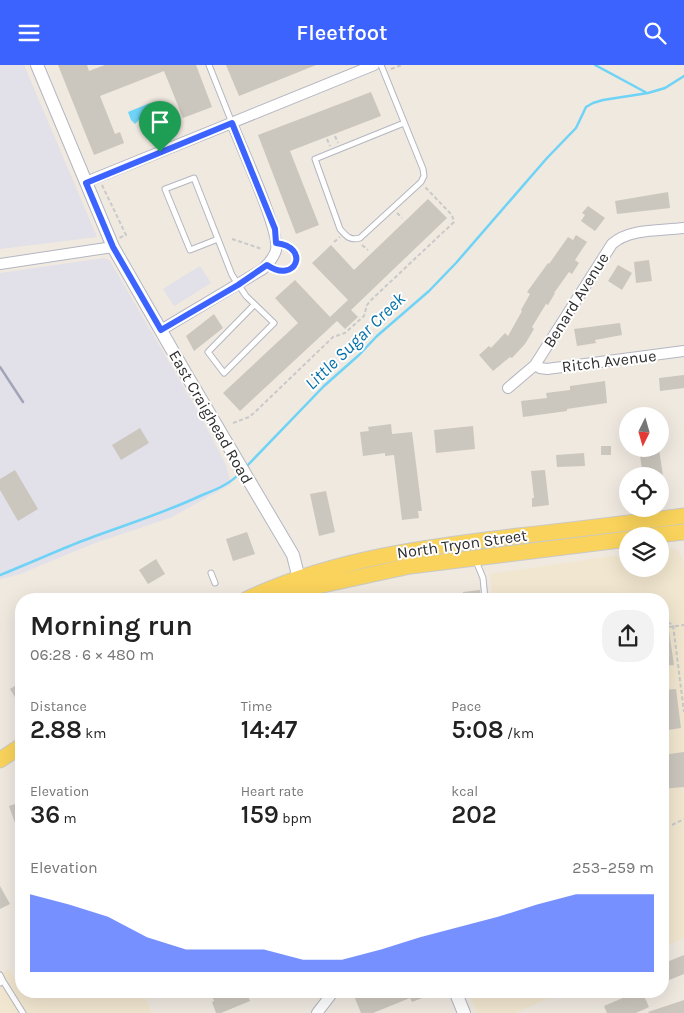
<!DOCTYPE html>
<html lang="en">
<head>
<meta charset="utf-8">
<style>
  :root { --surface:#fff; --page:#f2f2f2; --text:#222; --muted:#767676; --accent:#3d63ff }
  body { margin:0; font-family:Karla,sans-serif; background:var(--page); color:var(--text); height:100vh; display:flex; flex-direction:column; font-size:19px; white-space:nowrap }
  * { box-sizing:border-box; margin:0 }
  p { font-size:16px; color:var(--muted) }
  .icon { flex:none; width:28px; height:28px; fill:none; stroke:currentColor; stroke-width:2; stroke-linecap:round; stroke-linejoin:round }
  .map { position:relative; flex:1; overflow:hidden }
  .details { position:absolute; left:15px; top:528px; width:654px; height:405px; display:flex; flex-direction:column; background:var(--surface); border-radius:20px; box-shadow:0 5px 20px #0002 }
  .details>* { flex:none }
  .needle { width:32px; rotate:185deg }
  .controls { position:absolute; left:619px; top:342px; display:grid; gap:10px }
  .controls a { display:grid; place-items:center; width:50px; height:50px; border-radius:50%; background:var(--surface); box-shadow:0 5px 20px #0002; font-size:25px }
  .pin { position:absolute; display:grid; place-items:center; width:42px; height:42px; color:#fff; margin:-51px -21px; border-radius:50% 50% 50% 0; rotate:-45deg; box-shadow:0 0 5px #0007 }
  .pin .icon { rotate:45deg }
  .round { display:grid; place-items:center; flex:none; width:52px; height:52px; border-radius:20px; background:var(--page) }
  .overview { display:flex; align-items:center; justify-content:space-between; height:85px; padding:0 15px }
  h1 { font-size:28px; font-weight:600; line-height:38px }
  .stats { display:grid; grid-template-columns:repeat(3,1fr); gap:8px; height:85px; padding:5px 15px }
  .stats div { display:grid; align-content:center }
  .stats b { font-size:25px; font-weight:600 }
  .stats small { font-size:14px; font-weight:400 }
  .stats p { font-size:14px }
  .chart { height:140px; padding:10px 15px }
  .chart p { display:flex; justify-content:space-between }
  .chart svg { width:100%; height:90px; margin-top:5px; fill:var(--accent); opacity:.7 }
  header { display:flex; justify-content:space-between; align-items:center; height:65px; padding:0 15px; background:var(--accent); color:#fff; font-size:22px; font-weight:600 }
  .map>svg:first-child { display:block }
</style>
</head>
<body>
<header><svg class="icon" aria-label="menu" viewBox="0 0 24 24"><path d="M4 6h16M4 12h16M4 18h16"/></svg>Fleetfoot<svg class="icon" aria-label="search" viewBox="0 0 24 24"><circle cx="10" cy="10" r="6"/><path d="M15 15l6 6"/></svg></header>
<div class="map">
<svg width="684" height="948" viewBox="0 0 684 948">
  <rect width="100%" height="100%" fill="#efe9e0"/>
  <path fill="#e2e0e8" d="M0 0H24L97 172 0 184Z
    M104 193 110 196 201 352 226 400 231 419 172 452 95 478 20 509 0 514V208Z
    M200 201 211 218 174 241 163 224Z"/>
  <path fill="#f1e6cf" d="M668 483 677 485 682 492 684 501V873L663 882 662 534H493L490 509 627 489 628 504H660V484Z
    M9 904 15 914 21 910V926H143L152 948H0V910Z
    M468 926H564L516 948H477Z"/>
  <path fill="#6ed3f6" d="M150 38 153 48 142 52 135 59 131 55 128 47Z"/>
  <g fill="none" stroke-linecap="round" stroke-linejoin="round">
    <path stroke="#6ed3f6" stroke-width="2.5" d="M595 0 647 28
      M245 403 324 321 359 290 377 271 429 226 456 198 547 93 576 63 586 42 593 38 603 35 648 28 665 23 684 11
      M0 510C28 499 54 487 82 476 121 461 162 449 200 431 214 425 229 420 240 408"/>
  </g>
  <path fill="#cbc7be" d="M58 0H87L89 6 105 0H196L212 42 183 53 164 6 100 31 115 69 120 67 124 78 94 90Z
    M226 0H316L239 31Z
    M371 27 381 51 290 86 319 160 296 169 258 70Z
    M668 127 670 143 617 149 615 136Z
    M428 134 447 153 351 245 358 252 345 264 337 256 240 346 223 328 298 258 275 233 295 215 330 252 348 235 312 198 331 180 354 205Z
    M588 141 605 153 595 166 581 156 585 150 582 148Z
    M576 170 587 177 575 195 579 198 572 209 569 207 554 228H555L548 240 546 239 532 262 534 264 525 279 512 293 510 292 493 306 479 290 489 281 491 283 505 268 508 271 522 246 521 245 530 229 527 227 535 216 548 198 549 199 568 172 573 175Z
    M649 195 652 216 636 218 634 197Z
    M618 200 632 208 622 225 608 216Z
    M214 249 223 263 194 286 186 271Z
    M620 258 622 270 595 275 596 278 577 281 574 264Z
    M684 310V323L660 326 659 313Z
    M605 316 607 338 567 344V346L523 352 521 336 547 333 546 328 570 325V321Z
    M391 359 392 369 412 367 422 446H418L419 453 402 455 394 390 385 391V388L363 391 360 367 369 366 368 362Z
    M473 361 475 384 436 388 434 365Z
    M140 363 149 378 121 395 112 380Z
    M601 381H611V390H601Z
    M639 384H659L663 411H643Z
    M584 388 585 401 557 402 556 390Z
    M15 405 38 444 18 456 0 425V414Z
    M545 405 549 440 532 442V433H534L531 406Z
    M326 426 335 467 319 471 310 429Z
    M247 467 255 489 233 496 226 474Z
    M156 494 165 509 148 519 139 505Z
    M480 525 481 534H464L463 527Z
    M669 566 674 600 662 601V567Z
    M21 617V642L10 624Z
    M676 624 681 663 662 666V625Z
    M684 687V722L662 724V690Z
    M21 737V772H20L9 741Z
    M0 821 10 839 0 844Z
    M684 890V909L662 918V899Z
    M210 926H246L250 936 221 948H216L212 937 214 936Z
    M352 926H427V927L423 928 425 932 412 937 410 933 373 948H361Z
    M639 926H642L649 942 636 948H607L604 941Z
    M684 935V948H649L648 947Z"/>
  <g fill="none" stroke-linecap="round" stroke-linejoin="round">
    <g stroke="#b4b6c1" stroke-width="7">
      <path id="service" d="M209 0 232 58
        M381 0 423 104 424 111 421 117 360 173C350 176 346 171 340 164L315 94 404 58
        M218 174 190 185 165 124 194 113 232 210 246 231 274 258 224 308 208 287 254 240
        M268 200C296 220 311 182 276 178
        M476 496 483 513 485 534
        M211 508 215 518
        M0 910 3 916 0 918
        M3 916 23 948"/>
    </g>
    <g stroke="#b4b6c1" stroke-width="12">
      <path id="minor" d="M86 117 374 0
        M0 199 113 182
        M161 265 263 204C268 199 274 193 276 185 280 165 241 82 232 58
        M535 300 540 303 547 304 684 286
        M508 323 535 300 612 179C630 163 661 166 684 163
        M317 948 334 926"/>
    </g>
    <g stroke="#b4b6c1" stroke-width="14">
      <path id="tertiary" d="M37 0 113 182 183 304 293 490 301 522
        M455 926 464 948"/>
    </g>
    <g stroke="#c9c9c9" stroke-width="17">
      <path id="primary" d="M647 471 684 467
        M247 534C333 494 425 482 519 471 574 465 629 458 684 451
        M283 534 318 521 410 501 628 474
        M0 695 21 681"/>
    </g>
    <path stroke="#c9c9c9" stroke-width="2" stroke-dasharray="4 2.5" stroke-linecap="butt" d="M391 4 402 0
      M335 71 338 78
      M327 74 330 81
      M102 120 126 170 119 173
      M397 148 402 153
      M232 174 262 184
      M334 177 340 172
      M362 180 368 185
      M233 358 249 352 255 347 333 272 345 268 364 251 367 240 370 236 454 157 452 150 424 121
      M662 554 673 560 684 647
      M662 563 684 560
      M672 760 684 754"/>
    <use href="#service" stroke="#fff" stroke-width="5"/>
    <use href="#minor" stroke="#fff" stroke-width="10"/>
    <use href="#tertiary" stroke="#fff" stroke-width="12"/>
    <use href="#primary" stroke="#f9d35b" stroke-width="15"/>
    <path stroke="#a2a5b9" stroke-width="2.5" d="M0 302 23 337"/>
  </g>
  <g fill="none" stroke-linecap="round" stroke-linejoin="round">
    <g stroke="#fff" stroke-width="10">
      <path id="route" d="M232 58 275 164 276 178C311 182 296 220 267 200L238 220 161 265 113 182 86 118Z"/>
    </g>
    <use href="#route" stroke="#3d63ff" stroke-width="6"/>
  </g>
  <g text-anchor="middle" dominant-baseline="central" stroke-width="4" stroke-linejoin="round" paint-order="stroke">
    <g font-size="16" fill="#2e2e2e" stroke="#fff">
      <text transform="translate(576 235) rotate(-58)">Benard Avenue</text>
      <text transform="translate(609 296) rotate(-7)">Ritch Avenue</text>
      <text transform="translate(211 352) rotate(60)">East Craighead Road</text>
      <text transform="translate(462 479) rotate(-8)">North Tryon Street</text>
    </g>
    <g font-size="18" font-style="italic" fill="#0672a9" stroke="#fff">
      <text transform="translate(355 276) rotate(-44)">Little Sugar Creek</text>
    </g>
  </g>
</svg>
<div class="controls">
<a><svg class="needle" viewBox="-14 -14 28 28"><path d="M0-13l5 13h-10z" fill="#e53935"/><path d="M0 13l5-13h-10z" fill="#767676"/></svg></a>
<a><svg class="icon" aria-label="locate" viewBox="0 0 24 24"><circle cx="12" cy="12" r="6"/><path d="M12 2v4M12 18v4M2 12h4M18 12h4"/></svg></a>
<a><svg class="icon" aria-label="layers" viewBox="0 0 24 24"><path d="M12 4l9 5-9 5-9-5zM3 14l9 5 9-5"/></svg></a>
</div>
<div class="pin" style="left:160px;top:87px;background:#1e9e55"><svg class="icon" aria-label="arrive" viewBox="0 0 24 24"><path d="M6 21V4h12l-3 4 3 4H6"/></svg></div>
<section class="details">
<div class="overview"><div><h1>Morning run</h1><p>06:28 · 6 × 480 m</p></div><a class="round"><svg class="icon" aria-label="share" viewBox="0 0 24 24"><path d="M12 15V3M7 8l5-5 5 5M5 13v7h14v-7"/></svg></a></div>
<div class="stats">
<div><p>Distance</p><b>2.88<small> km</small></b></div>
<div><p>Time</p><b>14:47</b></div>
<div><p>Pace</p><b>5:08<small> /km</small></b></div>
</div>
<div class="stats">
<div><p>Elevation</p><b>36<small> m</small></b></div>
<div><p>Heart rate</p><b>159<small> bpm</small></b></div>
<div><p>kcal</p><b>202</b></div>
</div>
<div class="chart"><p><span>Elevation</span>253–259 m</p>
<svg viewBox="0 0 160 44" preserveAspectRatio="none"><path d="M0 44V6L10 11L20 17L30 27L40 33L50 33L60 33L70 38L80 38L90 33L100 27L110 22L120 17L130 11L140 6L150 6L160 6V44z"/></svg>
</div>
</section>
</div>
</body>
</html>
